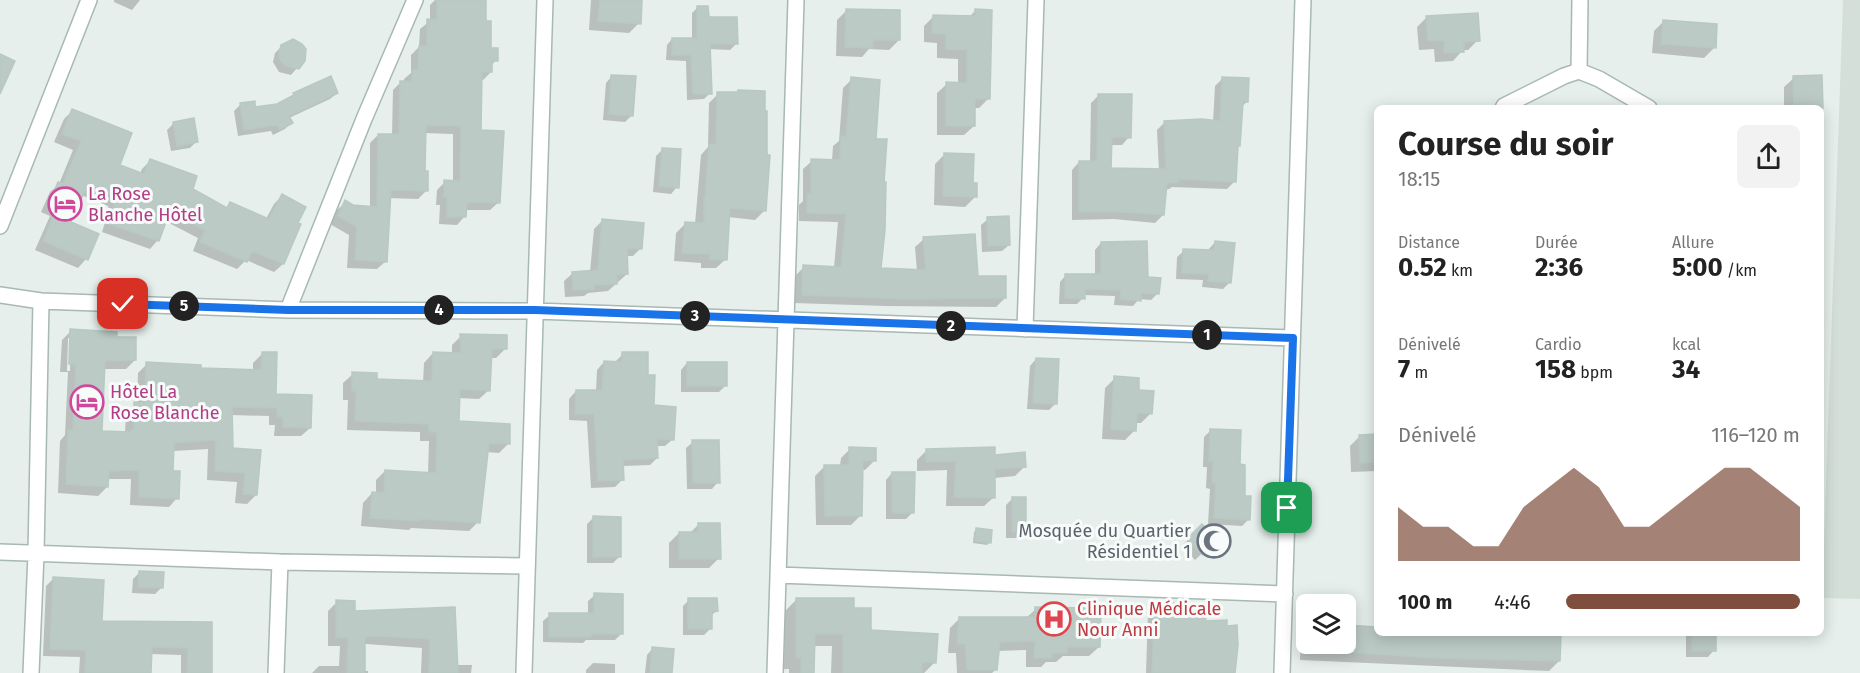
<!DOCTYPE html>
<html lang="fr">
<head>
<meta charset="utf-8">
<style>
  :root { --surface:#fff; --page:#f2f2f2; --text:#222; --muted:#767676; --accent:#804e3d }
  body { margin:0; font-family:"Fira Sans",sans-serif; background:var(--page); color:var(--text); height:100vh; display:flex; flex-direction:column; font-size:22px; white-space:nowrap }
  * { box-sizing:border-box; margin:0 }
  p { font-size:20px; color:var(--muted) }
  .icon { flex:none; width:33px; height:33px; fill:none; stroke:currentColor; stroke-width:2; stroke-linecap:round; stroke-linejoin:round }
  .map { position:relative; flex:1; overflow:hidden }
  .panel { position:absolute; left:1374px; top:105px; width:450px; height:531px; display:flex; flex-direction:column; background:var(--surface); border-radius:9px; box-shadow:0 3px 15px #0003 }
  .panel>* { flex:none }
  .controls { position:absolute; left:1296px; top:594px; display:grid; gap:12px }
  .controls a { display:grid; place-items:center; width:60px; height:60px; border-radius:9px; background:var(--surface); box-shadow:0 3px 15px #0003; font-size:30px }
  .pin { position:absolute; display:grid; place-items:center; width:51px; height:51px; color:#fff; margin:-26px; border-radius:12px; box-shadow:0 3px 9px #0006 }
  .km { position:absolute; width:30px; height:30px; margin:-15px; border-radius:50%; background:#222; color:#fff; font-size:16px; line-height:30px; text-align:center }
  .round { display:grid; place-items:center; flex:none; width:63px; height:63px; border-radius:9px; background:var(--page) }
  .headline { display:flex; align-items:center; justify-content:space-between; height:102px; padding:0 24px }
  h1 { font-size:33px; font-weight:700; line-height:45px }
  .stats { display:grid; grid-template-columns:repeat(3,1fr); gap:9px; height:102px; padding:6px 24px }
  .stats div { display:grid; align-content:center }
  .stats b { font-size:26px; font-weight:700 }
  .stats small { font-size:16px; font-weight:400 }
  .stats p { font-size:16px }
  .chart { height:168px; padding:12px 24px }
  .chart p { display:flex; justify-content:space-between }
  .chart svg { width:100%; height:108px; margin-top:6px; fill:var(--accent); opacity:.7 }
  ul { padding:0 24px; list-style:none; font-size:20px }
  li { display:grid; grid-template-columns:96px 72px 1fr; align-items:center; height:45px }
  li i { height:15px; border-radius:8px; background:var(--accent) }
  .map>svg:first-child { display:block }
</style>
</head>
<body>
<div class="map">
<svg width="1860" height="673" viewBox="0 0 1860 673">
  <rect width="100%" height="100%" fill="#e6efeb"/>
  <path fill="#d4dfda" d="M1843 0H1860V599L1822 598Z"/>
  <path fill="#0003" fill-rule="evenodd" d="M114 0H140L132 10 114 2Z
    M435 0H485L484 22 489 49 496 60 491 66V72L483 80H480L479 131 499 202 490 210H465V216L457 225 439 224 440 205H436L437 190 445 182H453V134L425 133 423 172 427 190 418 199 389 198 386 261 377 269 347 268 349 235 330 224 337 210 346 202 352 206 370 208V143L378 135 392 136 393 90 401 82H404V79L411 73V55L419 47 420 29 430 21V5Z
    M591 0H641L639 23 629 33 589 30Z
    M698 7 707 19 736 44 730 50 709 49 710 93 704 99 687 100 686 61 666 60 667 45 672 39 692 40V13Z
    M847 10 899 40 889 50 869 49 862 57 836 56 837 20Z
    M975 11 988 99 979 108H974V126L964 135H937V93L947 84H958V59L937 58V43L924 42V26L933 17 968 18Z
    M1427 17 1478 40 1468 50H1463L1453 61 1435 62 1434 49 1419 50 1417 27Z
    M1664 21 1714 48 1704 58 1652 53 1654 31Z
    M282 46 297 68 291 75 279 72 273 62 275 53Z
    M612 76 632 115 625 122 603 120 606 83Z
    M1821 77 1823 141 1821 143V108H1784V87L1794 78Z
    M852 79 874 140 880 270 917 271 915 247 924 239 1005 298 996 307 885 306 794 303 795 276 804 267 834 268 838 222 799 221V205L803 201V169L812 161H832L833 146 839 141 843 88Z
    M1222 79 1247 102 1241 107 1236 148 1235 181 1227 189 1172 187 1169 189 1165 190 1163 215 1155 223 1114 219 1072 220V170L1079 162H1090L1091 103 1099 95 1129 137 1122 145H1110V169L1159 171 1157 130 1165 122H1213L1215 86Z
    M337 93 330 99 289 118 291 122 285 129 273 135 271 131 238 136 234 111 241 104 254 109 278 106 294 94Z
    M718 94 763 112 764 211 755 220 728 217 726 259 716 268H701V263L674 261 676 233 686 223 695 224 701 155 708 147 709 103Z
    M72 111 118 166 140 174 142 169 150 161 191 189 226 208 230 204 266 219 274 204 282 196 296 224 299 225 283 264 274 272 246 260 237 269 193 251 198 238 165 221 158 240 150 249 102 232 109 210 108 206 81 195 69 223 97 234 86 259 78 268 35 250 50 216 41 212 50 192 59 184 73 150 54 142 64 119Z
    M174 123 197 141 190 148 171 151 167 130Z
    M663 149 677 187 671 194 653 192 656 156Z
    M945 154 971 184 975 197 965 207 934 205 935 164Z
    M988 219 1009 245 1002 251 982 252 981 225Z
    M602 221 641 248 633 256H626L627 274 608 291 588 293 584 296 565 297 564 281 573 273 590 272 594 229Z
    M1215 242 1230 282 1223 289 1202 287 1203 280 1176 279 1177 257 1184 251 1209 252V249Z
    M1101 243 1147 279 1158 293 1151 300 1139 299 1133 306 1114 305 1115 296 1083 295V298L1077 304H1059L1060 282 1066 275 1095 276V250Z
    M71 331 116 338 135 360 126 369H103L101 433 125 434 126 413 137 404 138 373 147 364 200 370 253 372V363L262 354 275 395 310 428 301 436H274L275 425H269V416L231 415V450L260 451 256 495 247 504 235 503 237 482 207 480 208 449 173 451 172 472 177 498 169 507 130 505 131 479H107V487L98 496 58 493 60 441 65 435 68 372H60L62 340ZM68 338H71L70 371H67Z
    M461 336 505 349 496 358H490L489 390 479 399 458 398V423L508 444 499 453 487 452 478 522 469 531 411 528 409 530 361 526 363 503 372 493 376 494V480L385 471 428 474 429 441H420V432L347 430 348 400H343V383L353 374 375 381 423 383 424 363 433 353 452 354V345Z
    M623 354 646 376 652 406 673 439 665 446H656L657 458 650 465 622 466V480L615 487 591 488 587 421 569 420V399L576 391 596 392 597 370 604 362 616 363V361Z
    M1036 359 1056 403 1049 410 1027 409 1030 366Z
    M687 363 726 385 719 392H681V370Z
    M1115 378 1137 392 1151 413 1141 423H1135V430L1125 440 1102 439 1105 388Z
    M1210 431 1238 466 1248 520 1242 526 1208 524 1210 489 1206 488 1207 467H1203L1204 437Z
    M1360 436H1377V471L1351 472 1350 446Z
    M693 442 718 482 712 489H687L686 448Z
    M850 449 875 460 865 470 861 469 860 516 851 525H816L815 476 825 466H840L841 458Z
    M926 451 993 456 1025 466 1015 476 994 478V497L984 506H946L947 470 917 471V460Z
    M892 473 913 512 906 519H886V480Z
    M1012 499 1024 532 1018 538H1006V505Z
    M593 518 620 556 613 563H587V524Z
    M699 524 719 558 709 568H669V543L679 533H690Z
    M1202 526 1216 540 1195 560 1182 546Z
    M977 529 990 542 987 545 973 543 974 532Z
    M139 573 162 587 155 594 132 593 133 579Z
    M53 579 100 622 210 623V673H181V655L150 654V673H79L80 657 43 656 46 586Z
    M595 595 621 634 615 640H586L583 643 543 642V621L550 615H588V601Z
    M797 599 853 609 870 631 935 662 924 673H831L832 646H813V673H789V669H784L785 611Z
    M689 600 716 611 711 616V628L704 635H683V606Z
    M337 602 353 612 454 609 456 665H472L471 673H421L422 648 366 644 364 645 363 671H368V673H312L319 666H339L340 646H328V611Z
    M1156 604 1205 623 1234 673H1146L1148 612Z
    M1036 609 1099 647 1089 656H1063L1056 662H1046L1041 667H1026V650L997 651 995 670 992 673H957L956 653H948L950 628 959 619 1026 618Z
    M1346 627 1377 629V633H1540L1559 661 1549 671 1300 660 1301 635 1306 630V644H1346Z
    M1686 633H1714V650L1708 657H1686Z
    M653 648 670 673H645L647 655Z
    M593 663 615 664V673H586V670Z"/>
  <path fill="#bbcac4" stroke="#b8c9c2" stroke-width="1.5" d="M437 0H486V21H491V48H498V61H492V72H482L481 130 504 131 500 203 467 202 466 217H447V197H444V180L460 181 461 126 426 125 425 171H428V191L391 190 387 262 355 260 357 227 338 216 345 200 353 205 377 207 378 134H399L400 81H412V70H418L419 46H427V19L437 20Z
    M600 0H642L641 24 598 21Z
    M697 6H708L709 17H737L738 44H710L712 94H693L691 55H672V38H697Z
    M846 9 900 10V40H873V48L845 47Z
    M975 9 992 10 990 99H975V126H946V82L967 83V50L946 49V34L932 33 933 15 975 16Z
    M1478 13 1480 41 1464 42V52L1444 53V40L1428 41 1426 16Z
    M1663 20 1717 24 1716 48 1661 44Z
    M293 39 302 44 306 49 305 61 299 69 286 66 281 61 279 55 281 45Z
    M0 54 15 61 0 94Z
    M611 75 636 76 633 116 609 114Z
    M1822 75 1823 108H1794L1793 76Z
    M331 76 338 93 289 116 293 123 280 130 277 125 244 130 240 103 255 101V107L277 104 294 95 293 93Z
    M851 77 880 80 876 139H887L884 182H886L885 230 881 268 926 270 923 237 975 234 978 276H1006V298L905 299 802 295 803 265 841 267 846 214 807 213V194H811V159L840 160 841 136 846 137Z
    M1222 77 1249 78 1248 102H1243L1240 146H1238L1236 182 1178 179 1179 182 1167 183 1164 215 1122 212H1079V161H1097L1098 94H1132L1131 138 1112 137 1111 168 1166 169 1164 121 1202 119 1220 121Z
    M738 90 765 91V111H767V155H770L766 211 730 208 727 260 709 259 710 254 682 253 685 222 704 223V198H705L709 144H716L717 92H738Z
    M72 109 132 133 120 165 144 174 150 159 197 176 193 189 227 208 230 202 269 219 282 194 306 207 298 223 301 224 284 264 252 251 247 262 200 242 205 230 170 211 159 241 109 224 116 198 87 186 71 222 99 234 88 260 43 241 57 207 49 204 58 182 63 184 81 141 62 134Z
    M194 118 198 142 177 146 173 122Z
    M662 148 681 149 679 188 659 186Z
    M944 153 974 154 973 183H977V197L943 196Z
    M1009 216 1010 245 988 246 987 217Z
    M602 219 644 223 642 249 627 248 628 274 617 275V284L594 285V289L573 290 572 272 598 270Z
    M1147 241 1148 277 1161 278 1159 294 1141 293V301L1120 299 1121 290 1085 289V299L1065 298V274H1101V242Z
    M1215 241 1235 243 1231 283 1208 281 1209 274 1182 273 1183 249 1214 250Z
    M70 329 117 332V337H136V360L105 361 102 431 130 432 131 430H134V402L145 403 146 362 201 365V368L261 370 262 352H277L276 394 312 395 311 428 283 427V417H277V408L232 407 233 448 261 450 257 495 243 494 245 473 215 471 216 440 174 443 173 471H180L179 499 139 497V470L109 471 108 487 66 484 68 430H73L76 364H69Z
    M460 334 507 335V349H492L490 391 460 389 459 421 510 424V444L489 443 480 523 420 519 419 521 370 518 372 492 384 493 385 470 436 473 437 432H429V424L355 421 356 391H352V372L377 373V379L432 381 433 352 461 353Z
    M622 352H648V375H655L654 405 676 407 674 440 657 439 658 458 623 460 624 480 598 481 594 414H575L576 390H602L604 361 622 362Z
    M1036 358 1059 359 1057 404 1033 403Z
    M687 362H727V386H687Z
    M1114 376 1139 378V390L1154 391 1152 414 1137 413 1136 431 1111 429Z
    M1210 429 1241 430 1240 464 1245 465V496H1251L1250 520 1214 518 1216 483H1212L1213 461H1209Z
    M1377 434V462L1360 463 1359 435Z
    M692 440H719L720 483H693Z
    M849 447 876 448V461H863L862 516H825L824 465H849Z
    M995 447V455L1025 452 1026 467 995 469V498L954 497 956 461 926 462V449Z
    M892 472H915L914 513H892Z
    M1012 497H1026V532H1012Z
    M593 516 621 517V557H593Z
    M698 523H720L721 559H679V532H698Z
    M1202 524 1218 540 1203 555 1187 539Z
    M976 528 992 530 991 543 975 541Z
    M139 571 164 572 163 588 138 587Z
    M53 577 104 580 102 621 212 622V673H187L188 648 152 647 151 673H85L86 650 50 649Z
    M594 593 623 594V634H591V637H549V613H594Z
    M688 598H717L718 611 712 612V629H688Z
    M796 598H854V608H871V630L938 634 936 663 922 662V673H843V634H815L814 673H801V658H796Z
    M336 600 355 601V611L455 607 458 673H429L430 639 376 636 365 637V673H347L348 638 336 637Z
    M1155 602 1179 603V611L1205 610 1206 621 1227 620V626L1237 625 1238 645 1235 673H1152Z
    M1035 607 1087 608V613L1101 612 1100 647H1067V653H1052V658H1034L1035 641 1000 642 997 670H967L965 644H957L959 617H1035Z
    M1346 625 1377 627V633H1561L1560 661 1436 658 1346 652Z
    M1692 633H1716V651H1692Z
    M652 647 674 649 672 673H650Z"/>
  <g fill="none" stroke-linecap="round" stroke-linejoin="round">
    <g stroke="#a8b8b2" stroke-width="18">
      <path id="minor" d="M1579 71 1599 79 1649 108
        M1503 108 1504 106 1564 76 1579 71 1580 0
        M0 226 89 0
        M0 295 41 301 288 310 535 311 1292 338
        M288 310 364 119 415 0
        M1025 329 1036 0
        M0 552 280 562 527 566
        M778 575 1285 594
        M31 673 36 554 41 301
        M276 673 280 562
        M524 673 545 0
        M775 673 796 0
        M1282 673 1303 0"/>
    </g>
    <use href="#minor" stroke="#fff" stroke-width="15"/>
  </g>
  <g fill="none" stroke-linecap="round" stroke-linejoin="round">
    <g stroke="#fff" stroke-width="12">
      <path id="route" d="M123 304 288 310H535L1293 338 1287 508"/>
    </g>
    <use href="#route" stroke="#1a73e8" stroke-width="8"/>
  </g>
  <defs>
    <g id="hotel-ring" transform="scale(1.725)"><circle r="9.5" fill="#f7fbf9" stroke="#d1479c" stroke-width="1.5"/><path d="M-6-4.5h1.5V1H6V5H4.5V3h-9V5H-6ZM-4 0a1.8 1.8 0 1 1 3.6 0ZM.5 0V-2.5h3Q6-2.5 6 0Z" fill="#d1479c"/></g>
    <g id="mosque-ring" transform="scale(1.725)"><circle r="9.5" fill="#f7fbf9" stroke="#6b7280" stroke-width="1.5"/><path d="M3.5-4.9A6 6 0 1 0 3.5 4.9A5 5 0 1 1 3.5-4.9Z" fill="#6b7280"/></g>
    <g id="hospital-ring" transform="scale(1.725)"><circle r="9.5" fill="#f7fbf9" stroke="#e0444e" stroke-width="1.5"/><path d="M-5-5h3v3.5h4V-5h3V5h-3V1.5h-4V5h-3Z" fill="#e0444e"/></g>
  </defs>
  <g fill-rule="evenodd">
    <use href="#hotel-ring" x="65" y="204"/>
    <use href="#hotel-ring" x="87" y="402"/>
    <use href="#mosque-ring" x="1214" y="541"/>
    <use href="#hospital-ring" x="1054" y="619"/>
  </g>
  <g text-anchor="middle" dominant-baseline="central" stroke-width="6" stroke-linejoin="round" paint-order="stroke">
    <g font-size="18" fill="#b23c85" stroke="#f7fbf9" text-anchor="start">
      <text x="88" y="194">La Rose<tspan x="88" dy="21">Blanche Hôtel</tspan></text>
      <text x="110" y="392">Hôtel La<tspan x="110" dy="21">Rose Blanche</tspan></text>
    </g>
    <g font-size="18" fill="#5b616d" stroke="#f7fbf9" text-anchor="end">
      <text x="1191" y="531">Mosquée du Quartier<tspan x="1191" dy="21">Résidentiel 1</tspan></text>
    </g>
    <g font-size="18" fill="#be3a42" stroke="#f7fbf9" text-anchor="start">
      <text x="1077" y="609">Clinique Médicale<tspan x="1077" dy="21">Nour Anni</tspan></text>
    </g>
  </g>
</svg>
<div class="controls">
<a><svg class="icon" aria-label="layers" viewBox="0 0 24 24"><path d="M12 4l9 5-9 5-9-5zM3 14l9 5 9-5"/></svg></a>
</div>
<div class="pin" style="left:1287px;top:508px;background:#1e9e55"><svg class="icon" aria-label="arrive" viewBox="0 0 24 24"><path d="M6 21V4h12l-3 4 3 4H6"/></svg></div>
<div class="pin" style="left:123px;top:304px;background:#d93025"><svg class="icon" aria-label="check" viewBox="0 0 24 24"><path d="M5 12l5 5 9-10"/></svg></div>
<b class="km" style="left:1207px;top:335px">1</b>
<b class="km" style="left:951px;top:326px">2</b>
<b class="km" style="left:695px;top:316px">3</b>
<b class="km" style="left:439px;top:310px">4</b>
<b class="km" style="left:184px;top:306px">5</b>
<section class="panel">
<div class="headline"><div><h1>Course du soir</h1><p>18:15</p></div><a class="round"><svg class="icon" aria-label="share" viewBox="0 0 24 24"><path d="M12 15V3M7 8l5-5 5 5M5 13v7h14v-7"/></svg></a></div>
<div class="stats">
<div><p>Distance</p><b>0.52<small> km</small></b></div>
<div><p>Durée</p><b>2:36</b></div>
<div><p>Allure</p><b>5:00<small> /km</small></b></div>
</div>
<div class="stats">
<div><p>Dénivelé</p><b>7<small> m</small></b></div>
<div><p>Cardio</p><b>158<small> bpm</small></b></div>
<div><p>kcal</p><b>34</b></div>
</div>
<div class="chart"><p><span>Dénivelé</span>116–120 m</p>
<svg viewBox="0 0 160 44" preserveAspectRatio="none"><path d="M0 44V22L10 30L20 30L30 38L40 38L50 22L60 14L70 6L80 14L90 30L100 30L110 22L120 14L130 6L140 6L150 14L160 22V44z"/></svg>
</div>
<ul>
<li><b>100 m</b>4:46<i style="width:100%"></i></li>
</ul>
</section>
</div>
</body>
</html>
